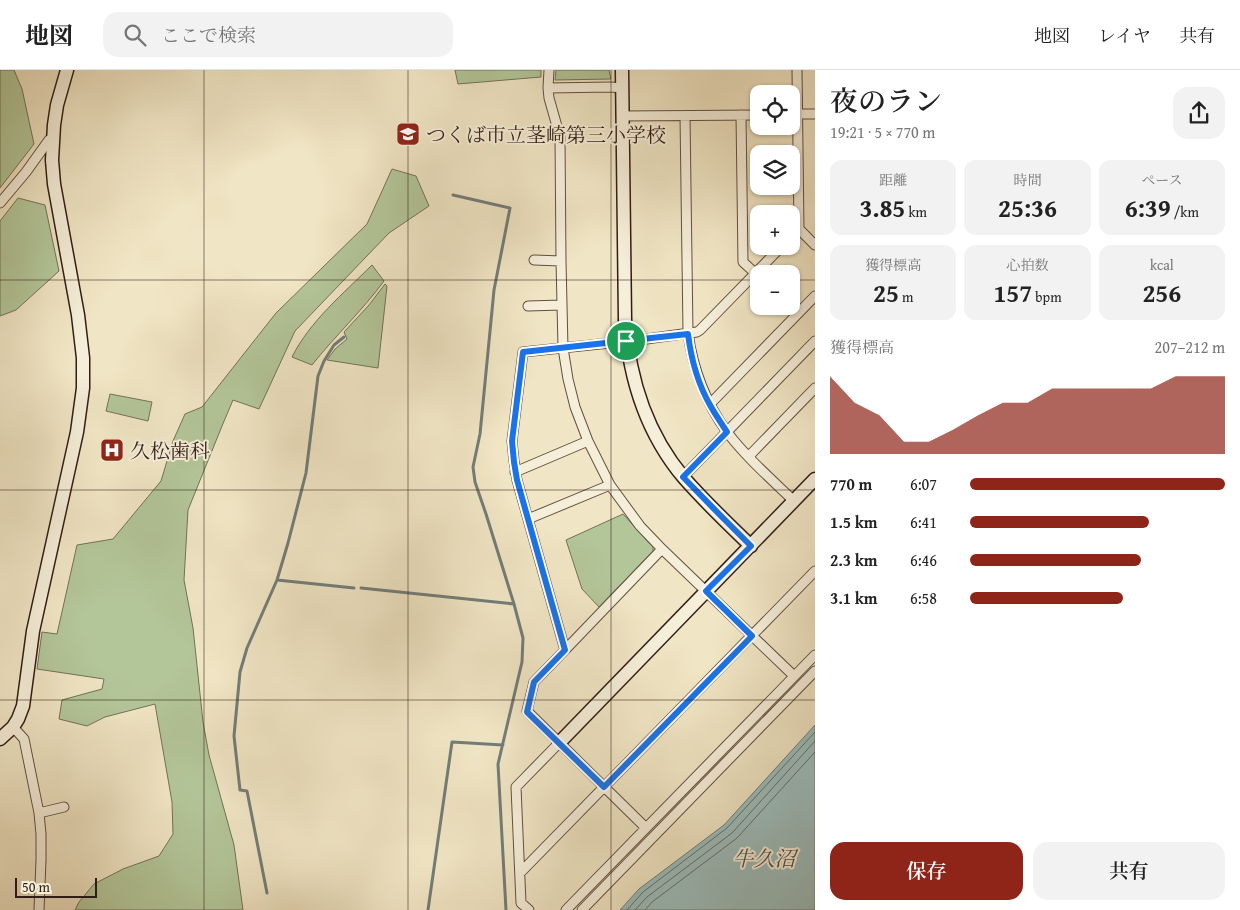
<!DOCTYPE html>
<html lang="ja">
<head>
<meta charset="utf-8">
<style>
  :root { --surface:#fff; --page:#f2f2f2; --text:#222; --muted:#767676; --line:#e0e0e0; --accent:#8f2418 }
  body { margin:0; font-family:"Gentium Book Plus","Noto Serif JP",serif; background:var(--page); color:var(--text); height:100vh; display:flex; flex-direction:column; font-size:19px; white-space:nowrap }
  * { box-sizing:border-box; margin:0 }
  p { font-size:16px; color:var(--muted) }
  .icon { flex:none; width:28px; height:28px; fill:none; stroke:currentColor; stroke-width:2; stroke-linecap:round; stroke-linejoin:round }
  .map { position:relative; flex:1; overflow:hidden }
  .drawer { display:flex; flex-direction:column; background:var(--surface); width:425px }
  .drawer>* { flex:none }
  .tools { position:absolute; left:750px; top:15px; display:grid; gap:10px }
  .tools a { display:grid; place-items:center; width:50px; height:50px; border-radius:10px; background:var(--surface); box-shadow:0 1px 4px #0004; font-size:25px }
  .scale { position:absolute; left:15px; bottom:12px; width:82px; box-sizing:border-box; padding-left:5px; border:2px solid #321d15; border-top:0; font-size:14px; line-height:18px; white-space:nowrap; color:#321d15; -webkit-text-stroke:4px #f5eed9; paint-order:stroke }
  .pin { position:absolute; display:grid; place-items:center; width:42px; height:42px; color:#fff; margin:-21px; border:2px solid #fff; border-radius:50%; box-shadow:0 1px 5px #0007 }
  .round { display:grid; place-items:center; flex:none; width:52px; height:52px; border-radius:15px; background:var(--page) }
  .head { display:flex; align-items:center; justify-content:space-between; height:85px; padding:0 15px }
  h1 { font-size:28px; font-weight:600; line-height:38px }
  .metrics { display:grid; grid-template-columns:repeat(3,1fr); gap:8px; height:85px; padding:5px 15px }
  .metrics div { display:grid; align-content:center; border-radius:12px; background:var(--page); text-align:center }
  .metrics b { font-size:25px; font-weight:600 }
  .metrics small { font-size:14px; font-weight:400 }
  .metrics p { font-size:14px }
  .chart { height:140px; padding:10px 15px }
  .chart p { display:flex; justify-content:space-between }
  .chart svg { width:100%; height:90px; margin-top:5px; fill:var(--accent); opacity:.7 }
  .button { display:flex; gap:10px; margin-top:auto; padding:10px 15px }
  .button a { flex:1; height:58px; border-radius:15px; background:var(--accent); color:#fff; font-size:20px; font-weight:600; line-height:58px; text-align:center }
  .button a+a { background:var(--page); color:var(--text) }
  ul { padding:0 15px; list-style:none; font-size:16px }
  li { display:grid; grid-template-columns:80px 60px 1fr; align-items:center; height:38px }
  li i { height:12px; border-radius:6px; background:var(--accent) }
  header { display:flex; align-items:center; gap:30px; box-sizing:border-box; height:70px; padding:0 25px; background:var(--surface); border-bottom:1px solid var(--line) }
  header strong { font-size:24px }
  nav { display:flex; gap:28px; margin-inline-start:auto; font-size:18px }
  .search { width:350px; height:45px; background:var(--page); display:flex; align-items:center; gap:12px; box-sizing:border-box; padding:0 18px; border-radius:15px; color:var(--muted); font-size:19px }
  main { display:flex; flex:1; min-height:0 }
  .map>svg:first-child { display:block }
</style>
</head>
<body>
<header>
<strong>地図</strong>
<div class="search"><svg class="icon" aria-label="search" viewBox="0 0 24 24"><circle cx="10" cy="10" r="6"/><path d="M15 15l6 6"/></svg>ここで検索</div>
<nav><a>地図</a><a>レイヤ</a><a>共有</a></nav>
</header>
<main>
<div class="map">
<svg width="815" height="840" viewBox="0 0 815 840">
  <rect width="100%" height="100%" fill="#f0e5c4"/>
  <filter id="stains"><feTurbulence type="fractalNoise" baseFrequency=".004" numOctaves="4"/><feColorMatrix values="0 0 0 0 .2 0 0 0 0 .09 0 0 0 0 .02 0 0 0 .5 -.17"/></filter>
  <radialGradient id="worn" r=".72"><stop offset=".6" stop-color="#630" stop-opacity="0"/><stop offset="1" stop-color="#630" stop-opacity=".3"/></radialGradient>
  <path fill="#b3c699" stroke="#727257" d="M0 0H14L22 19 34 74 0 118Z
    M455 0H541V7L458 14Z
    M556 0H609L611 9 555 10Z
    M392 99 416 106 429 136 389 163 295 261 259 339 233 330 222 356 188 440 184 510 193 558 203 652 209 685 234 775 243 840H75L79 832 94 814 123 799 159 786 173 764 172 732 155 634 105 647 87 656 59 649 62 630 102 619 104 609 37 599 42 562 57 564 77 475 113 469 161 411 173 371 185 344 202 337 276 243 367 154Z
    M18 128 45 135 59 201 16 240 0 246V151Z
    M372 195 384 211C362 241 335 266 312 295L292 287C310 251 343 224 372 195Z
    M385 214 387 216 378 298 327 290 335 279 347 269 344 262 369 235Z
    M110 324 152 332 148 351 106 341Z
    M623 444 653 477V481L599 537 582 519 566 470Z"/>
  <path fill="#9cbdbc" stroke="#727d79" d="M815 655V840H620L639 819 724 755Z"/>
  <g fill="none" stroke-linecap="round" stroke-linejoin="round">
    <path stroke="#676d68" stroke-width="1" d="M627 840 643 822 727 758 815 662
      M635 840 647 827 732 763 815 671
      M645 840 652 832 737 768 815 682"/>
    <path stroke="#727d79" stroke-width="3" d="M453 125 510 138 494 220 480 364 473 397 475 412 486 444 514 534 523 568 522 592 498 694 506 840
      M277 510 354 518
      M361 518 514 534
      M267 823 247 721 240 720 234 666 240 602 247 578 277 510 288 473 306 403 318 306 324 291 334 275 344 267
      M428 840 452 672 503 675"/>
    <g stroke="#624f41" stroke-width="11">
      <path id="street" d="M549 0 548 18 549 28 560 67 561 191 563 278 568 309 575 337 588 371 610 415 640 456 662 479 794 606
        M548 18 611 17 622 18
        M793 44H815
        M741 45 743 192 755 203
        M622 46 759 45
        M685 46 688 263C693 299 706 333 727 362 746 387 771 409 794 431
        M0 133 26 102 49 70
        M799 159 815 175
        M791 167 799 159 797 0
        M534 190 561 191
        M528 236 562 235
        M710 334 815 226
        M749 386 815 318
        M515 402 588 371
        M683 407 815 271
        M528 449 610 415
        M565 580 662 479
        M13 657 24 669 39 743 41 764V790L39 840
        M39 743 64 737
        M645 757 527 641 534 612 565 580 517 410 514 391 512 371 523 282 639 270 697 262 700 260 782 176
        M520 803 815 501
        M529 840 521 833 516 717 559 673
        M566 840 815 585
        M582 840 815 601"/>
    </g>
    <g stroke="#321d15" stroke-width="15">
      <path id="secondary" d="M622 0 625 250C629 308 647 364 684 408 705 432 728 454 751 476
        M0 669 13 657 18 649 23 636 33 561 77 362 83 318V288L78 245 54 114 52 90 54 55 57 35 67 0
        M559 673 815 409"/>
    </g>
    <use href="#street" stroke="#f5eed9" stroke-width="9"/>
    <use href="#secondary" stroke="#f5eed9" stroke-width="12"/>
  </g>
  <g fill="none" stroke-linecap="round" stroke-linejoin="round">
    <g stroke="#fff" stroke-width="10">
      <path id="route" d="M688 264C691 288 698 314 710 335 715 344 721 353 727 362L683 407 719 444 751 476 706 521 752 566 604 717 527 642 534 612 565 580 517 410 514 392 512 371 523 282Z"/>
    </g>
    <use href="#route" stroke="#1a73e8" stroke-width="6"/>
  </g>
  <path fill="none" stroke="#321d15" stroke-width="1" stroke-opacity="0.55" d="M204 0V840M408 0V840M611 0V840M0 210H759M791 210H815M0 420H815M0 630H815"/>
  <defs>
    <g id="school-square" transform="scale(1.25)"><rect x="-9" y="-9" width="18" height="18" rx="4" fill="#8f2418" stroke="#f5eed9"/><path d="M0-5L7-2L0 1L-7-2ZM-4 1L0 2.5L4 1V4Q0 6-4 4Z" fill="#fff"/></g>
    <g id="hospital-square" transform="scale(1.25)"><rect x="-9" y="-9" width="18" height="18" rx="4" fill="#8f2418" stroke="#f5eed9"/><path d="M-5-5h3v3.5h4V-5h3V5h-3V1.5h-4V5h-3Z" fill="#fff"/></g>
  </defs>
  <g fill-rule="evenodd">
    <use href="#school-square" x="408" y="64"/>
    <use href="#hospital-square" x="112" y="380"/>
  </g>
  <g text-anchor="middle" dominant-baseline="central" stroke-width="4" stroke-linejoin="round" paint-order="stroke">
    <g font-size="20" fill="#321d15" stroke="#f5eed9" text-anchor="start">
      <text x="426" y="64">つくば市立茎崎第三小学校</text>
      <text x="130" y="380">久松歯科</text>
    </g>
    <g font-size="21" font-style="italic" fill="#524d47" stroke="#f5eed9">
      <text x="764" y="788">牛久沼</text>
    </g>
  </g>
  <rect width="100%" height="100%" filter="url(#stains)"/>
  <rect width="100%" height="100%" fill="url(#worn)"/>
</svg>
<div class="tools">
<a><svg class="icon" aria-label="locate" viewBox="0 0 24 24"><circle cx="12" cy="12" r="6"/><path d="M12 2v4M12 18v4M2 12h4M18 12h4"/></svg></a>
<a><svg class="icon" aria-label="layers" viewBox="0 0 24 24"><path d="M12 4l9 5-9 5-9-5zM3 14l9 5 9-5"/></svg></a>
<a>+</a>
<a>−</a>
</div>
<div class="scale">50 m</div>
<div class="pin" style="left:626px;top:271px;background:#1e9e55"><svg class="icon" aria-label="arrive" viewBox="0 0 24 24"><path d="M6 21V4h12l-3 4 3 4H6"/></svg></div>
</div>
<section class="drawer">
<div class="head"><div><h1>夜のラン</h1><p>19:21 · 5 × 770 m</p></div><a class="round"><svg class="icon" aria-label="share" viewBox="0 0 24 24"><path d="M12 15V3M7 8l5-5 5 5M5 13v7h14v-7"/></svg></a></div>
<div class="metrics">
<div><p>距離</p><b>3.85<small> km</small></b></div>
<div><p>時間</p><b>25:36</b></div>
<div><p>ペース</p><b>6:39<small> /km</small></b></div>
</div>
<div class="metrics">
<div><p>獲得標高</p><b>25<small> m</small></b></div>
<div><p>心拍数</p><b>157<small> bpm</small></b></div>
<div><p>kcal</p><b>256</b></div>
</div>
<div class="chart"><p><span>獲得標高</span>207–212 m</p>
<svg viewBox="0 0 160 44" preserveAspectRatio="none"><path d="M0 44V6L10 19L20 25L30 38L40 38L50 32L60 25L70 19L80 19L90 12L100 12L110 12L120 12L130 12L140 6L150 6L160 6V44z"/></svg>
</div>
<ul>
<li><b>770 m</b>6:07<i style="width:100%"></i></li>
<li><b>1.5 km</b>6:41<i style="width:70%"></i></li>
<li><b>2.3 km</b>6:46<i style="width:67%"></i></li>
<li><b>3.1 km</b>6:58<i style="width:60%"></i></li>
</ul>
<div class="button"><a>保存</a><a>共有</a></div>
</section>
</main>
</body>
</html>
